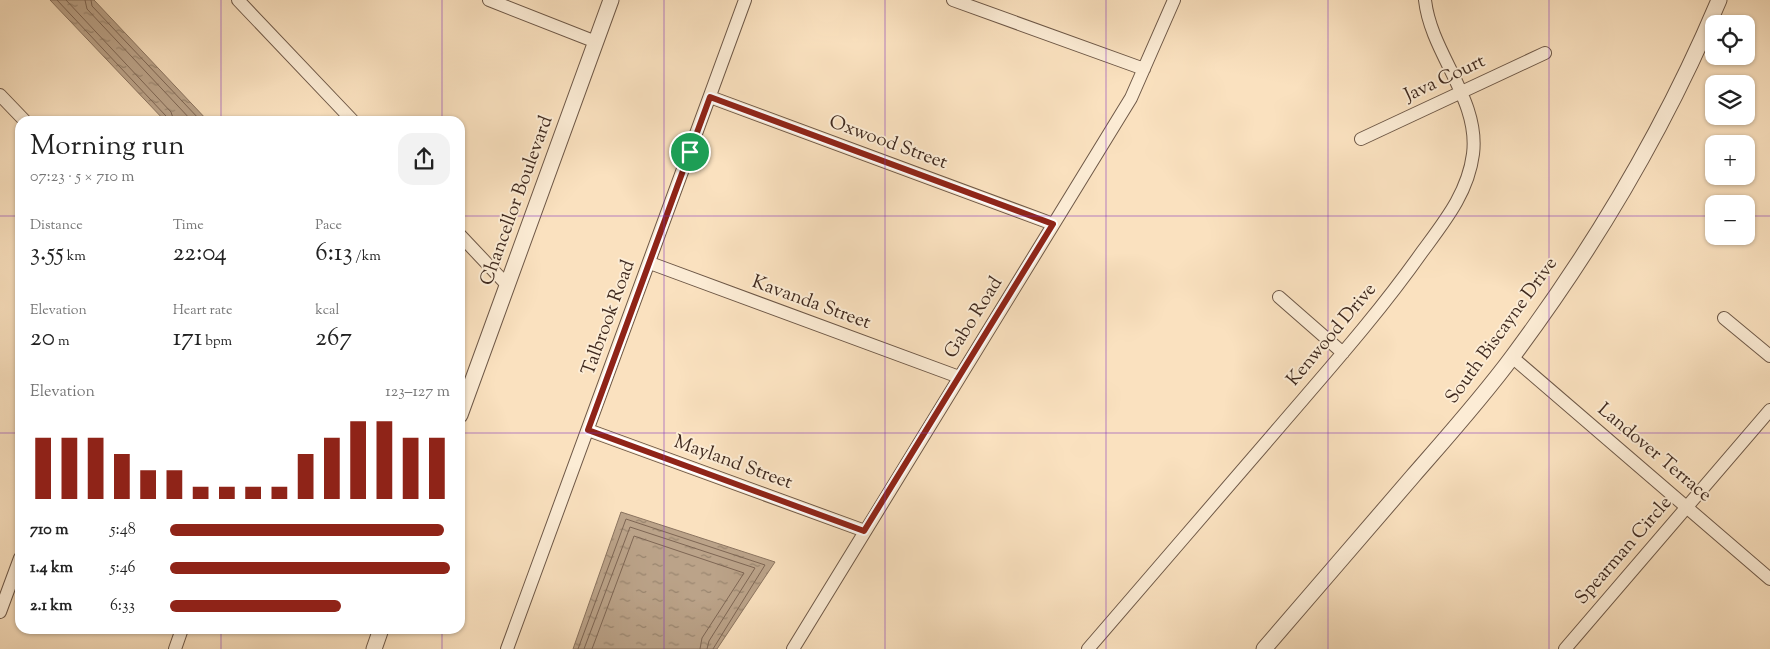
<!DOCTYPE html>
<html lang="en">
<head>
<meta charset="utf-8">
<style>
  :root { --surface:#fff; --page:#f2f2f2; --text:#222; --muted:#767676; --accent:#8f2418 }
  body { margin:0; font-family:"Sorts Mill Goudy",serif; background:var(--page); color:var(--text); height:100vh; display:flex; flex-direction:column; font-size:19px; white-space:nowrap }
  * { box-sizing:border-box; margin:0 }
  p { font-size:16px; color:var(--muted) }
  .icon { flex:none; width:28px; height:28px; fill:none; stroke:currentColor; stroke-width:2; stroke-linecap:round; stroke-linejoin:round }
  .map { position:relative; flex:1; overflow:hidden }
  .drawer { position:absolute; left:15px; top:116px; width:450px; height:518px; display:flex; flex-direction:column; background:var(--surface); border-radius:15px; box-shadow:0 1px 4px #0004 }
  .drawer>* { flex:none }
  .fabs { position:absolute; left:1705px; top:15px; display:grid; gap:10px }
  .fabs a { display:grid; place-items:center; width:50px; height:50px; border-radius:10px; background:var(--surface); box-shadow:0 1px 4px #0004; font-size:25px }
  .pin { position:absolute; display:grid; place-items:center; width:42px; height:42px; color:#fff; margin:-21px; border:2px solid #fff; border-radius:50%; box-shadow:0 1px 5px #0007 }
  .round { display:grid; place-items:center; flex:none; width:52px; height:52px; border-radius:15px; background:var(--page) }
  .headline { display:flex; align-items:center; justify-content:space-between; height:85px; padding:0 15px }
  h1 { font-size:28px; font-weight:600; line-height:38px }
  .stats { display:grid; grid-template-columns:repeat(3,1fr); gap:8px; height:85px; padding:5px 15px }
  .stats div { display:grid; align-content:center }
  .stats b { font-size:25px; font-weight:600 }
  .stats small { font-size:14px; font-weight:400 }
  .stats p { font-size:14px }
  .chart { height:140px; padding:10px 15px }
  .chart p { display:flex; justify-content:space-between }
  .chart svg { width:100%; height:90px; margin-top:5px; stroke:var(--accent); stroke-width:6 }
  ul { padding:0 15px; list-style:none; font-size:16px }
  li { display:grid; grid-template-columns:80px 60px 1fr; align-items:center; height:38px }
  li i { height:12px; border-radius:6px; background:var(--accent) }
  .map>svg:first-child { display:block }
</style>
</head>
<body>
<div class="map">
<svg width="1770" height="649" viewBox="0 0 1770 649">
  <defs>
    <pattern id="water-ripples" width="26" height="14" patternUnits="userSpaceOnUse" patternTransform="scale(1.25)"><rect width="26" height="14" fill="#bba389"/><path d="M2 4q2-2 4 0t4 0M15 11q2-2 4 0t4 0" fill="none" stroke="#99856f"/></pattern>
  </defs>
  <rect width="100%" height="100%" fill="#fae1bf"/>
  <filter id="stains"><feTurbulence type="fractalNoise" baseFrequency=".004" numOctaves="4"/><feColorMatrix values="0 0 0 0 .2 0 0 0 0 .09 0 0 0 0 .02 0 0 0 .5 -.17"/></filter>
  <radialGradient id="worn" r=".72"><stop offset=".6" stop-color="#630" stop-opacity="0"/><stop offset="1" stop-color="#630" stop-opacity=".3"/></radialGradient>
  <path fill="url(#water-ripples)" stroke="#8a735f" d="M50 0H94L208 121H165Z
    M621 512 775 562 717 649H573Z"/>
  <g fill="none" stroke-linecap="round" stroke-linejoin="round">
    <path stroke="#7e6654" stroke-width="1" d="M57 0 166 116 168 121
      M66 0 171 112 174 121
      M85 0 87 9 192 121
      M91 0 92 6 201 121
      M578 649 626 519 765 565 713 649
      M584 649 630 527 755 568 709 641 707 649
      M592 649 634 536 744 573 702 638 700 649"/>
    <g stroke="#6e5847" stroke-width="14">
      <path id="minor" d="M238 0 353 121
        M489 0 596 42
        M953 0 1144 69
        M0 95 25 121
        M710 97 1053 224
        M1361 139 1545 53
        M460 235 508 286
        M650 263 959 377
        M1279 297 1343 353
        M1724 318 1770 356
        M1512 357 1770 579
        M588 430 865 531
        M0 612 20 558
        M175 649 182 629
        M507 649 745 0
        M793 649 1131 98 1174 0
        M1088 649C1152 574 1217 500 1281 425 1329 369 1379 313 1422 252 1444 222 1468 193 1473 154 1480 99 1431 54 1425 0
        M1565 649 1770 410"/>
    </g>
    <g stroke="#6e5847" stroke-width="17">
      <path id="tertiary" d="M460 415 611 0
        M374 649 381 629
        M1264 649C1314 591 1363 534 1413 476 1447 437 1482 398 1513 356 1595 246 1666 126 1719 0"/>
    </g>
    <use href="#minor" stroke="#fcecd5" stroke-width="12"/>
    <use href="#tertiary" stroke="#fcecd5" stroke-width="15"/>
  </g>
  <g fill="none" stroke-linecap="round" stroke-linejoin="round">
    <g stroke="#fff" stroke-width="10">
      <path id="route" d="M710 97 1053 224 864 531 588 430Z"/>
    </g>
    <use href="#route" stroke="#8f2418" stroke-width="6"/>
  </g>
  <path fill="none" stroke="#7b2cbf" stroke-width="1" stroke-opacity="0.55" d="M221 0V121M442 0V121M664 0V649M885 0V649M1106 0V649M1328 0V649M1549 0V649M0 216H20M460 216H1714M1746 216H1770M0 433H20M460 433H1770M221 629V649M442 629V649"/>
  <g text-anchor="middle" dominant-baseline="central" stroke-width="4" stroke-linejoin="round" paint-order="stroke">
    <g font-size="19" fill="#402a1f" stroke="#fcecd5">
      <text transform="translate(1445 79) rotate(-25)">Java Court</text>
      <text transform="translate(888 143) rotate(20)">Oxwood Street</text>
      <text transform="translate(517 201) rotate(-70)">Chancellor Boulevard</text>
      <text transform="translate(811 303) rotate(20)">Kavanda Street</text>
      <text transform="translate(609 318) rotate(-70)">Talbrook Road</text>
      <text transform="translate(974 318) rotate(-58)">Gabo Road</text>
      <text transform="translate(1502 331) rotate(-54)">South Biscayne Drive</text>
      <text transform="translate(1332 335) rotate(-50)">Kenwood Drive</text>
      <text transform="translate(1654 453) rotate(40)">Landover Terrace</text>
      <text transform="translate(733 463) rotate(20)">Mayland Street</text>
      <text transform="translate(1624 551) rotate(-49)">Spearman Circle</text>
    </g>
  </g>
  <rect width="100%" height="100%" filter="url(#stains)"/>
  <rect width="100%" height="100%" fill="url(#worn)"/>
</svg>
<div class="fabs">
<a><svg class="icon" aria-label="locate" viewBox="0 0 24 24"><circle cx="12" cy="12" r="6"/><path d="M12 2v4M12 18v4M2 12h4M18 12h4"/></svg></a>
<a><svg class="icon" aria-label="layers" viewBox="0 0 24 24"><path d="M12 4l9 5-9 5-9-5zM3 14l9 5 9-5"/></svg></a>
<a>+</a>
<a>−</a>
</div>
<div class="pin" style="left:690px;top:152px;background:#1e9e55"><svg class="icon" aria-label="arrive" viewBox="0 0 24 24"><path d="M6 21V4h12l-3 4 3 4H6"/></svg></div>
<section class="drawer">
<div class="headline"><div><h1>Morning run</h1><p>07:23 · 5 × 710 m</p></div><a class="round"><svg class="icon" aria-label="share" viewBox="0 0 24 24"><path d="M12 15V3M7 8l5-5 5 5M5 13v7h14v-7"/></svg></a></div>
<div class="stats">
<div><p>Distance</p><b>3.55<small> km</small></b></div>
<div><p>Time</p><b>22:04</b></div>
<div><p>Pace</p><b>6:13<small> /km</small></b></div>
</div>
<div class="stats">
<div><p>Elevation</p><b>20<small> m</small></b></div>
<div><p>Heart rate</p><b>171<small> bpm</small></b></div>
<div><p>kcal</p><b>267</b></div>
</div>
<div class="chart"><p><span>Elevation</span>123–127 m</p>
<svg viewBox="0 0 160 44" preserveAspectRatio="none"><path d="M5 44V14M15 44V14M25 44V14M35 44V22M45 44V30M55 44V30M65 44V38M75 44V38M85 44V38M95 44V38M105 44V22M115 44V14M125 44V6M135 44V6M145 44V14M155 44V14"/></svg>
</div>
<ul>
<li><b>710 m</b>5:48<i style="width:98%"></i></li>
<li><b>1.4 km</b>5:46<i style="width:100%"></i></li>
<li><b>2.1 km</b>6:33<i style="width:61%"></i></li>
</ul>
</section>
</div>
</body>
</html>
